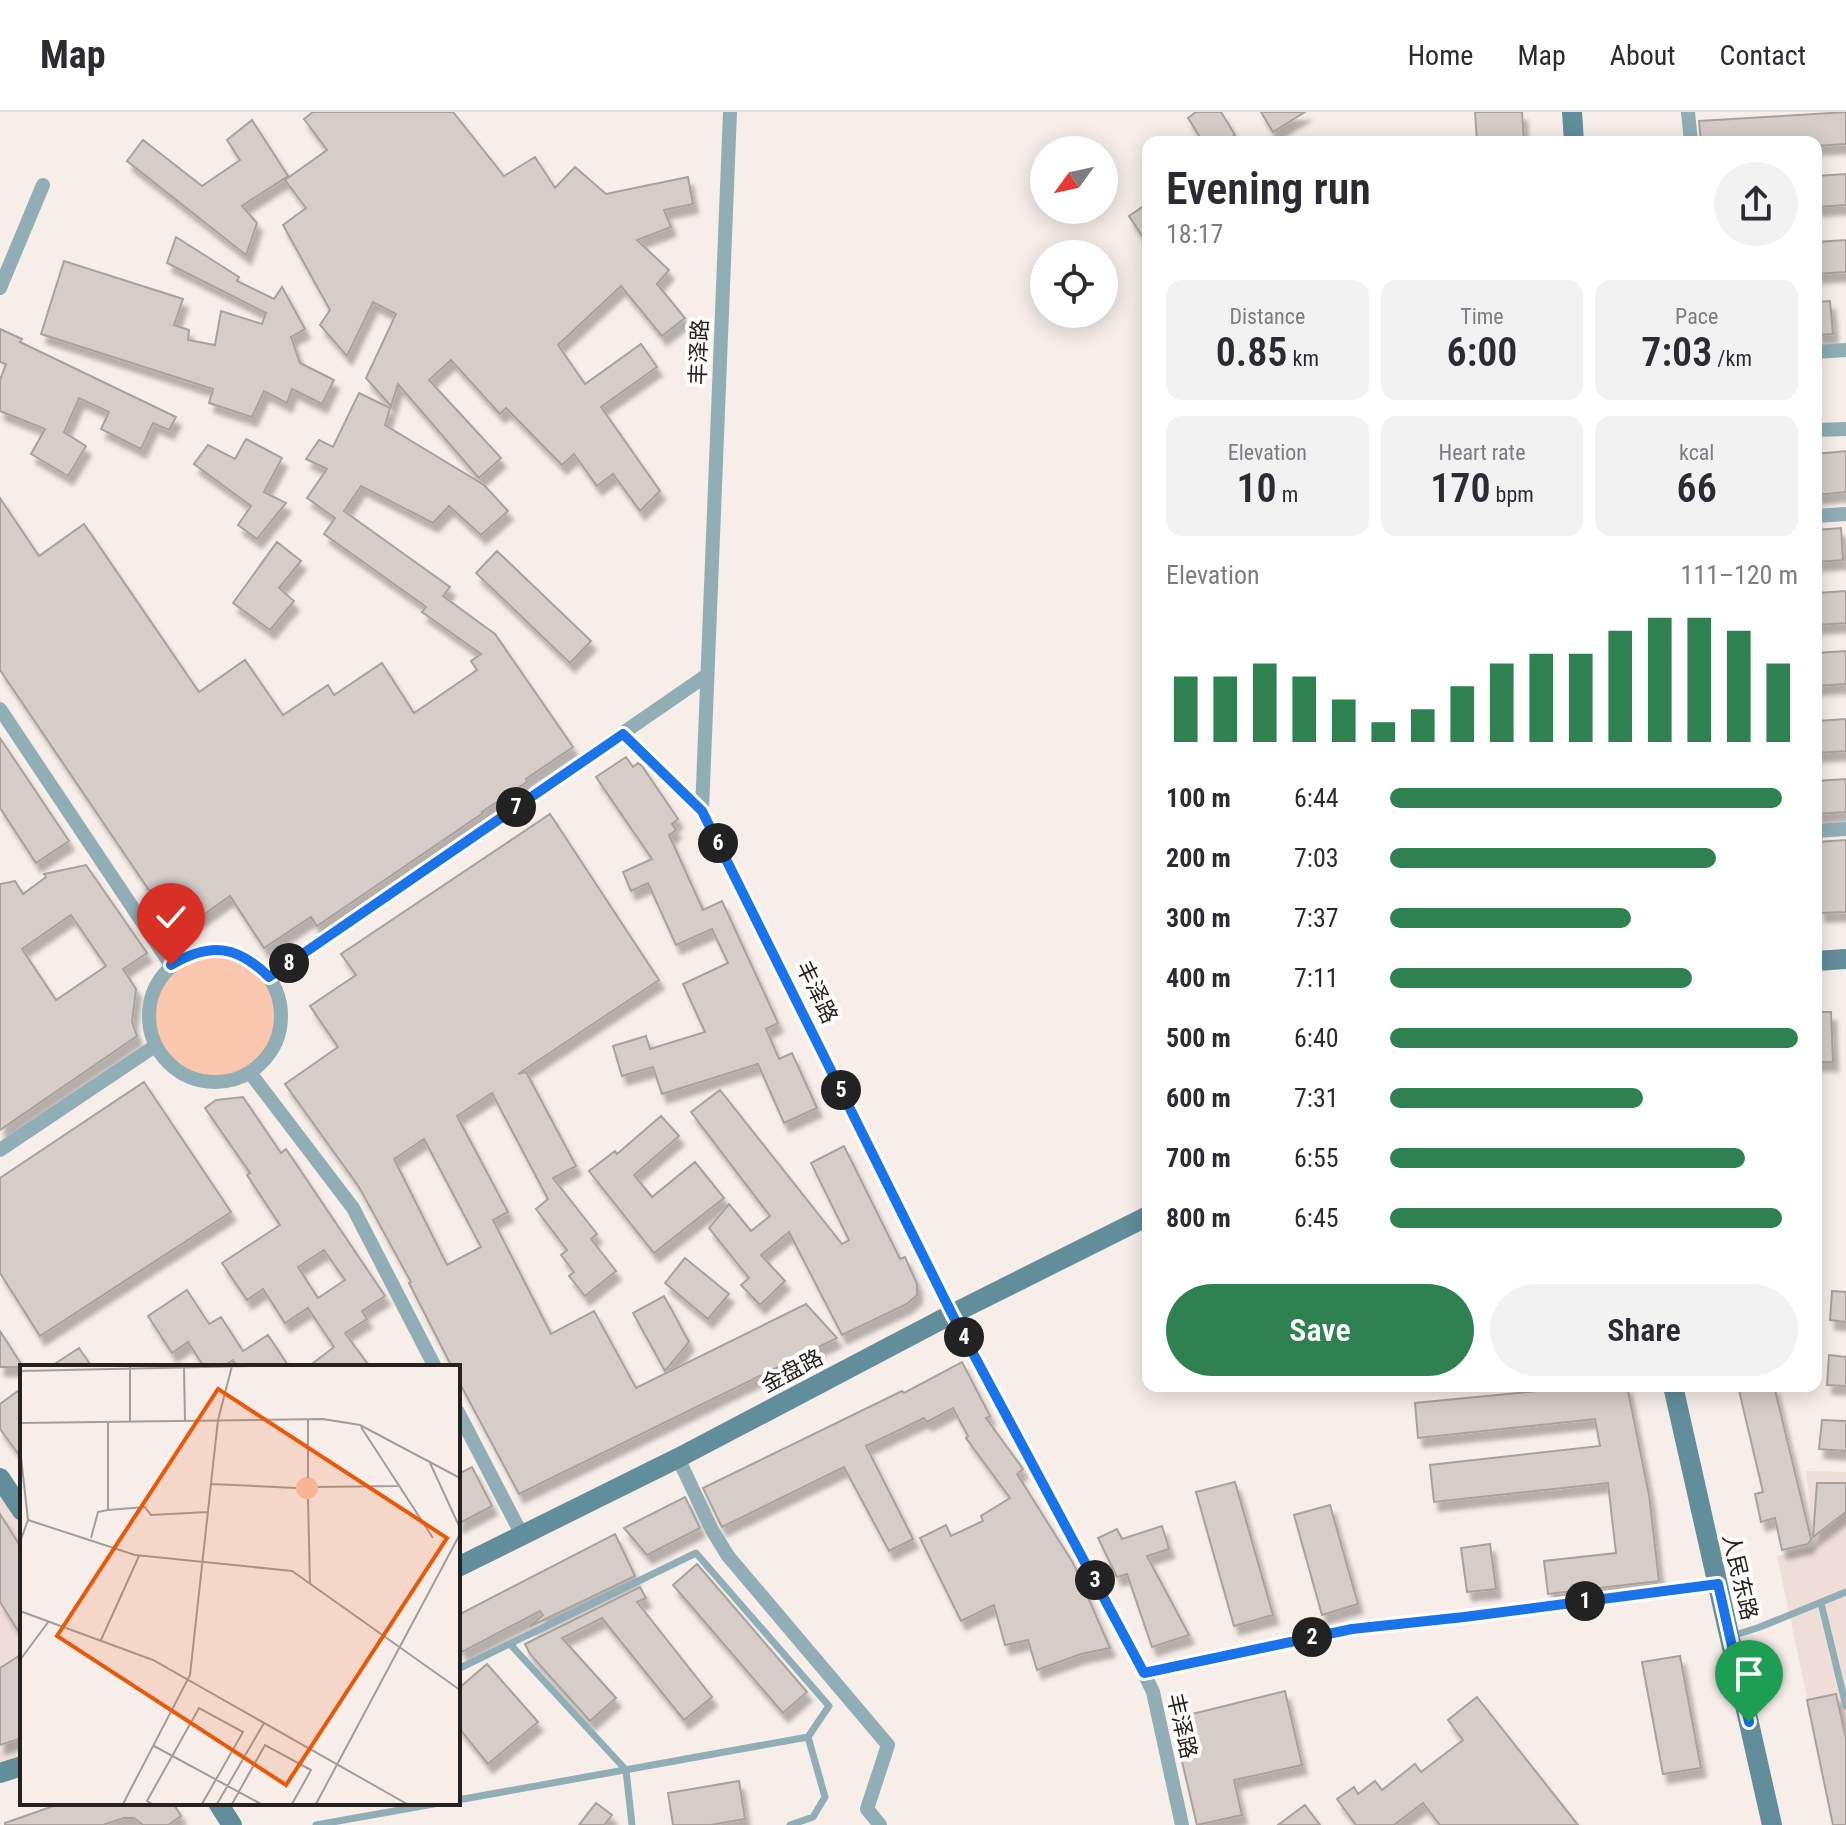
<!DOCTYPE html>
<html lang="en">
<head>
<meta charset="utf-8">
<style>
  :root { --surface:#fff; --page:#f2f2f3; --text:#2b2b33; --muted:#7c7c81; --line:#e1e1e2; --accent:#2f8152 }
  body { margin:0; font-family:"Roboto Condensed","Noto Sans SC",sans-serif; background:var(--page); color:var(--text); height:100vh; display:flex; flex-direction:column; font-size:30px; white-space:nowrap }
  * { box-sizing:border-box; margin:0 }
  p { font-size:26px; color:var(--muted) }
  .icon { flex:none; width:44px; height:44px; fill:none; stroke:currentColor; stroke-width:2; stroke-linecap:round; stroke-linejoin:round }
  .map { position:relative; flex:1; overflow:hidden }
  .panel { position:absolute; left:1142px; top:24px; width:680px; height:1256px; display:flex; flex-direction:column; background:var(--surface); border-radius:16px; box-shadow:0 4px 20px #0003 }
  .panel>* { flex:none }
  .needle { width:52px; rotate:237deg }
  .tools { position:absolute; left:1030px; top:24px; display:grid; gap:16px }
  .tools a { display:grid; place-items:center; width:88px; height:88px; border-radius:50%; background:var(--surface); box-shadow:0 4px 20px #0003; font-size:40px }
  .pin { position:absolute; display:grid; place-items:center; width:68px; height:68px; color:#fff; margin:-82px -34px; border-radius:50% 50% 50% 0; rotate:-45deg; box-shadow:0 0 8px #0007 }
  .pin .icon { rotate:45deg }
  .km { position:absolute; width:40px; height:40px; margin:-20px; border-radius:50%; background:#222; color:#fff; font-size:22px; line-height:40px; text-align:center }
  .round { display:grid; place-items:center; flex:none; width:84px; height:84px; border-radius:42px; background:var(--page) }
  .headline { display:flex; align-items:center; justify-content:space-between; height:136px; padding:0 24px }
  h1 { font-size:44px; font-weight:600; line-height:60px }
  .stats { display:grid; grid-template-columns:repeat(3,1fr); gap:12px; height:136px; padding:8px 24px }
  .stats div { display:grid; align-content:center; border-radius:16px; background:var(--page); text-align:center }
  .stats b { font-size:40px; font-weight:600 }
  .stats small { font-size:22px; font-weight:400 }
  .stats p { font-size:22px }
  .chart { height:224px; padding:16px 24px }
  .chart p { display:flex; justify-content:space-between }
  .chart svg { width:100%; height:144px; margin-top:8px; stroke:var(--accent); stroke-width:6 }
  .primary-button { display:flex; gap:16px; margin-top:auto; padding:16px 24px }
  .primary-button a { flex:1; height:92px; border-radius:48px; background:var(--accent); color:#fff; font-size:32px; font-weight:600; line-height:92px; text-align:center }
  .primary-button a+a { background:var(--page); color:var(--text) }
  ul { padding:0 24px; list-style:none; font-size:26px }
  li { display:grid; grid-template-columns:128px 96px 1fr; align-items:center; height:60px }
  li i { height:20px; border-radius:10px; background:var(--accent) }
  header { display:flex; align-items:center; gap:48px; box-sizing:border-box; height:112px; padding:0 40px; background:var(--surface); border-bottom:2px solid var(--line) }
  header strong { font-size:38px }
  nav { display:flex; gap:44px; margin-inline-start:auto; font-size:28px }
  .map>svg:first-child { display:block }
</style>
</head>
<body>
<header>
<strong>Map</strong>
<nav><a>Home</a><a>Map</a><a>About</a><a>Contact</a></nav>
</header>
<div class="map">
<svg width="1846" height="1713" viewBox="0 0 1846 1713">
  <defs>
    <filter id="shadow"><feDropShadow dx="5" dy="9" stdDeviation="2" flood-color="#0004"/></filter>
  </defs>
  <rect width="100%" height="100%" fill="#f7eeea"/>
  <path fill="#efded7" d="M1806 1359 1846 1360V1713H1834L1777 1444 1815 1434Z
    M0 1366 22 1399V1654L0 1661Z"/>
  <path fill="#fac6ad" d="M149 904a66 66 0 1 1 132 0a66 66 0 1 1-132 0Z"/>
  <path fill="#d6cdc9" stroke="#aaa19d" stroke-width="2" fill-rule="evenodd" filter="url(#shadow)" d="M313 0H453L504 64 535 45 555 76 575 55 606 82 688 65 693 92 664 98 671 115 637 128 669 158 657 172 685 206 662 224 621 174 558 233 585 272 641 232 657 255 601 295 660 379 640 399 613 362 597 374 574 342 562 353 506 296 500 302 451 248 429 268 501 346 479 366 398 272 391 294 366 266 396 202 373 190 347 244 320 213 330 198 283 113 306 96 285 68 327 38 304 7Z
    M1196 0H1221L1235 23 1224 30H1203L1188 6Z
    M1261 0H1305L1273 20Z
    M1475 0H1522L1524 30H1477Z
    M1846 0V32L1816 34V30H1701L1699 9Z
    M252 8 288 64 242 94 257 111 246 143 127 49 143 28 202 74 240 48 227 28Z
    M1846 62V93L1816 95V64Z
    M1148 91V133L1129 104Z
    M176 125 239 165 237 169 274 187 282 175 305 217 291 225 300 251 334 268 322 292 292 277 287 291 264 279 252 305 209 291 213 277 41 222 64 149 183 187 174 213 189 218 188 228 215 233 221 199 262 212 266 201 167 151Z
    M1846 128V160L1816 162V130Z
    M1830 189 1833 222 1816 223V190Z
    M0 217 22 227 20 230 176 305 169 318 153 311 141 337 101 317 109 300 79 286 64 320 86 334 68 364 31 342 45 317 0 299V268L6 252 0 250Z
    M359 281 390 296 385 313 484 373 508 399 481 423 449 394 433 411 361 374 344 399 450 475 443 484 495 522 573 635 526 667 527 670 482 700 483 701 317 814 311 805 264 836 230 784 178 821 0 558V386L39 444 84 412 199 580 245 548 283 603 328 573 334 583 382 551 414 601 477 558 471 549 481 542 422 500 426 495 324 422 335 406 307 386 327 357 306 347 319 328 333 335Z
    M246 327 282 346 264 380 286 391 257 427 238 413 251 394 194 352 208 333 235 347Z
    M1846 339V380L1816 383V342Z
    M1841 416 1843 448 1816 450V418Z
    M277 430 301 449 279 476 294 489 270 518 233 491Z
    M497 439 591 529 570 551 476 461Z
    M1846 479V511L1816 513V481Z
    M1846 539V572L1816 574V541Z
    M1846 607V639L1816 641V609Z
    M0 626 69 729 36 751 0 696Z
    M626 645 633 655 638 651 642 654 678 707 672 712 676 718 669 723 703 798 722 789 778 911 766 917 779 947 792 941 817 996 784 1011 758 952 662 982 653 955 622 964 613 934 646 924 650 937 705 920 683 872 728 851 712 817 676 833 648 771 631 779 623 760 652 747 596 665Z
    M1846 667V700L1816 702V669Z
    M550 702 659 868 518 962 526 960 576 1054 553 1066 597 1122 591 1127 616 1159 585 1184 569 1164 574 1160 561 1143 567 1138 536 1097 548 1087 492 981 457 1004 508 1100 493 1108 551 1222 594 1199 636 1276 806 1192 837 1226 519 1382 458 1268V1255H452L409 1171 411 1170 359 1075 285 972 338 935 310 894 356 863 341 842ZM424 1027 481 1135 447 1153 394 1047Z
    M1846 728V800L1820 801 1816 730Z
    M86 753 147 841 123 857 136 877 132 910 137 924 0 1018V772L15 769 23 782 46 765 44 762ZM71 803 106 854 56 888 22 837Z
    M1816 900H1831L1833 950H1816Z
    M144 970 231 1100 40 1224 0 1161V1066Z
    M720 978 842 1132 849 1128 811 1051 844 1034 900 1147 905 1145 917 1172V1183L907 1192 842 1223 789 1120 761 1143 785 1169 760 1193 741 1173 749 1166 709 1116 729 1092 751 1119 770 1104 691 1000Z
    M243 985 281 1041 286 1037 385 1184 362 1199 367 1207 345 1221 370 1255H308L334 1235 308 1196 285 1211 263 1177 247 1188 222 1151 280 1113 247 1063 250 1061 205 996 216 988ZM324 1138 345 1168 318 1186 298 1155Z
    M661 1004 679 1024 634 1063 652 1085 695 1050 724 1086 654 1141 589 1059 615 1039 617 1042Z
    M685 1146 729 1182 708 1207 665 1171Z
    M187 1178 209 1212 221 1205 243 1239 268 1223 289 1255H237L233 1248 223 1255H204L188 1230 172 1241 148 1204Z
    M1832 1179 1846 1180V1210L1830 1208Z
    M664 1184 689 1230 665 1259 633 1201Z
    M0 1219 23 1255H0Z
    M79 1236 92 1255H50Z
    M1829 1243 1846 1245V1274L1827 1273Z
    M962 1250 990 1304 986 1306 1023 1357 1017 1362 1073 1451 1110 1536 1081 1542 1037 1558 1028 1528 1005 1533 994 1493 961 1509 920 1426 946 1413 951 1424 983 1409 981 1404 1010 1386 966 1326 968 1324 953 1296 927 1310 924 1306 866 1334 913 1427 889 1439 844 1355 722 1415 721 1413 703 1376 902 1279 904 1281Z
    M1588 1274H1627L1649 1383 1659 1469 1548 1482 1544 1449 1616 1441 1608 1371 1434 1390 1430 1353 1600 1334 1595 1307 1418 1326 1415 1291Z
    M1738 1274H1774L1811 1427 1808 1432 1782 1438 1775 1406 1761 1410 1755 1382 1763 1380Z
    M22 1276V1347L0 1317V1292Z
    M1822 1308 1846 1309V1339L1819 1337Z
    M472 1355 492 1394 458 1412V1362Z
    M1235 1370 1273 1503 1234 1514 1196 1380Z
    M1817 1371H1846V1400L1813 1425Z
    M685 1385 700 1416 647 1443 624 1416Z
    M1330 1393 1358 1492 1322 1503 1294 1403Z
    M0 1402 22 1437V1525L0 1490Z
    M1162 1414 1169 1437 1147 1444 1189 1523 1152 1535 1127 1462 1117 1465 1098 1426 1117 1417 1122 1427Z
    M615 1422 635 1464 529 1515 543 1503 540 1499 462 1540 458 1532V1503Z
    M1490 1432 1496 1477 1467 1480 1461 1436Z
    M697 1452 807 1580 783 1601 673 1473Z
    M640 1475 646 1486 637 1490 712 1585 684 1608 602 1506 562 1526 616 1586 590 1609 530 1542 525 1532Z
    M22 1542V1626L0 1633V1556Z
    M1680 1544 1701 1656 1663 1662 1642 1550Z
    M487 1552 538 1610 488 1652 458 1615V1577Z
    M1285 1579 1302 1653 1234 1668 1242 1703 1197 1713 1172 1607Z
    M1836 1582 1846 1626V1713H1833L1807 1588Z
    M1477 1585 1578 1713H1440L1423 1691 1394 1713H1356L1337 1687 1354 1675 1358 1682 1375 1669 1382 1678 1415 1652 1421 1660 1463 1628 1448 1608Z
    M739 1669 745 1707 710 1713H673L668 1681Z
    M62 1691H173L181 1704 168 1713H143L134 1706H124L103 1713H5V1711Z
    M596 1691 612 1703 604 1713H579Z
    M1305 1693 1320 1713H1278Z"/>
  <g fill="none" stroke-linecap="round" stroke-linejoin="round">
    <path stroke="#91aeb7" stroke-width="7" d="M1821 1491 1846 1594
      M1732 1524 1760 1515 1846 1480
      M510 1532 626 1658 632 1713
      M458 1557 696 1441 829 1594 808 1625
      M458 1688 808 1625 825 1685 813 1705 790 1713
      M316 1713 439 1691"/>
    <path stroke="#91aeb7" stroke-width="14" d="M730 0 702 699 952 1202 1144 1561 1153 1580 1182 1713
      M1688 0 1691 30
      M0 176 43 73
      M1816 240 1846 238
      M1816 318 1846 317
      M1816 404 1846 402
      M0 597 171 853
      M623 622 702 699
      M1816 719 1846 717
      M149 904a66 66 0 1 1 132 0a66 66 0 1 1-132 0Z
      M269 865 707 563
      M251 962 353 1096 435 1255
      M0 1038 155 934
      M458 1300 522 1423
      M678 1346 712 1418 728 1444 888 1633 867 1697 880 1713
      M1144 1561 1352 1517 1464 1505 1718 1472"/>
    <path stroke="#628d9b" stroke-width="20" d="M1572 0 1574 30
      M1816 849 1846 847
      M1673 1274 1772 1713
      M0 1366 22 1399
      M458 1455 678 1346 952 1202 1148 1104
      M0 1661 22 1654
      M218 1691 232 1713"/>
  </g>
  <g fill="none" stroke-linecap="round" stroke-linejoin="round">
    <g stroke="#fff" stroke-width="16">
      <path id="route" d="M171 853C210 830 237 833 269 865L623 622 702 699 952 1202 1144 1561 1352 1517 1464 1505 1718 1472 1749 1610"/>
    </g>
    <use href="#route" stroke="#1a73e8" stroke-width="10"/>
  </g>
  <g text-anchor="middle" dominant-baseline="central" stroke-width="8" stroke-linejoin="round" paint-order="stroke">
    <g font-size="22" fill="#252120" stroke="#fffdfc">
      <text transform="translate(699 240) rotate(-88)">丰泽路</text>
      <text transform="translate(817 880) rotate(64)">丰泽路</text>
      <text transform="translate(792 1259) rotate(-28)">金盘路</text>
      <text transform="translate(1740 1465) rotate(77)">人民东路</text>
      <text transform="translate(1182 1614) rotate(77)">丰泽路</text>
    </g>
  </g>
  <g transform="translate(20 1253)">
    <rect width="440" height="440" fill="#f7eeea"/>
    <path d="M276 123a11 11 0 1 1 22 0a11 11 0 1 1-22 0Z" fill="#fac6ad"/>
    <path fill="none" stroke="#a39c99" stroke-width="2" d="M164 3 165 56M0 6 231 1M288 54V113M110 56V1M0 58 303 54 340 60 440 113M341 62 413 173M0 83 8 155 0 177M410 98 440 163M191 119 276 123M298 122 378 121M288 134 290 219M88 145 125 142 131 150 188 147M8 155 115 190 272 206 440 325M71 173 78 147 88 145V57M0 246 133 295 387 439M81 275 119 191M0 295 29 256M134 381 241 439M103 439 170 310 198 55 212 1M132 439 127 436 179 343 223 367 182 439M197 439 244 358M212 439 245 380 291 405 272 439M296 439 440 169"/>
    <path fill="#e8590c" fill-opacity="0.15" stroke="#e8590c" stroke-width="4" d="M198 24 427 173 266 420 37 271Z"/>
    <rect width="440" height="440" fill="none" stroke="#252120" stroke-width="4"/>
  </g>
</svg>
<div class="tools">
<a><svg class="needle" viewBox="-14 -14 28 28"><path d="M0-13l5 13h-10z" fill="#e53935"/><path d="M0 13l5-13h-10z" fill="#7c7c81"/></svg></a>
<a><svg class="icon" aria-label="locate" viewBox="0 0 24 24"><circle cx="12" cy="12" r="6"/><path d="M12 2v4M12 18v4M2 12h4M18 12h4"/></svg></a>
</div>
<div class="pin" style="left:1749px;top:1610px;background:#1e9e55"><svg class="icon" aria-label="arrive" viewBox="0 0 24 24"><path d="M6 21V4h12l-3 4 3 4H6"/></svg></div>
<div class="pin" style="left:171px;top:853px;background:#d93025"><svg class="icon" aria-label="check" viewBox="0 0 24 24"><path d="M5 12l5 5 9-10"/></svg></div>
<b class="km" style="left:1585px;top:1489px">1</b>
<b class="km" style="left:1312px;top:1525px">2</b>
<b class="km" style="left:1095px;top:1468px">3</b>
<b class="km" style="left:964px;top:1225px">4</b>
<b class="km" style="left:841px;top:978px">5</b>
<b class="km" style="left:718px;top:731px">6</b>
<b class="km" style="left:516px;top:695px">7</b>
<b class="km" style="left:289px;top:851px">8</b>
<section class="panel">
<div class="headline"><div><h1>Evening run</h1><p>18:17</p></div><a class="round"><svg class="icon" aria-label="share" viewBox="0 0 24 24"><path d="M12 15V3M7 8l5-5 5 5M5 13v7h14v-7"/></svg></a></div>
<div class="stats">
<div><p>Distance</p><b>0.85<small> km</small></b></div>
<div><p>Time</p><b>6:00</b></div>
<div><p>Pace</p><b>7:03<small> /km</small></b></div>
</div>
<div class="stats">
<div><p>Elevation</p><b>10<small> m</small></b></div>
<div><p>Heart rate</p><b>170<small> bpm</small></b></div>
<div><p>kcal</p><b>66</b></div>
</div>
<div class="chart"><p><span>Elevation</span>111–120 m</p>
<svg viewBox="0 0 160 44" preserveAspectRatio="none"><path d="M5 44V24M15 44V24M25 44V20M35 44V24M45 44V31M55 44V38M65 44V34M75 44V27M85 44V20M95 44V17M105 44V17M115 44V10M125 44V6M135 44V6M145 44V10M155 44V20"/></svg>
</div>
<ul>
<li><b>100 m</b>6:44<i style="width:96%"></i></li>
<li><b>200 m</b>7:03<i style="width:80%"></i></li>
<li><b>300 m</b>7:37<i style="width:59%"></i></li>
<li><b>400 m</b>7:11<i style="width:74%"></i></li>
<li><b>500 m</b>6:40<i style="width:100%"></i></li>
<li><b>600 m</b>7:31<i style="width:62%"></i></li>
<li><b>700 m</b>6:55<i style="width:87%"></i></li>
<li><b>800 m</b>6:45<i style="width:96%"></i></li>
</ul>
<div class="primary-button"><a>Save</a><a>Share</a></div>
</section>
</div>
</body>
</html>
